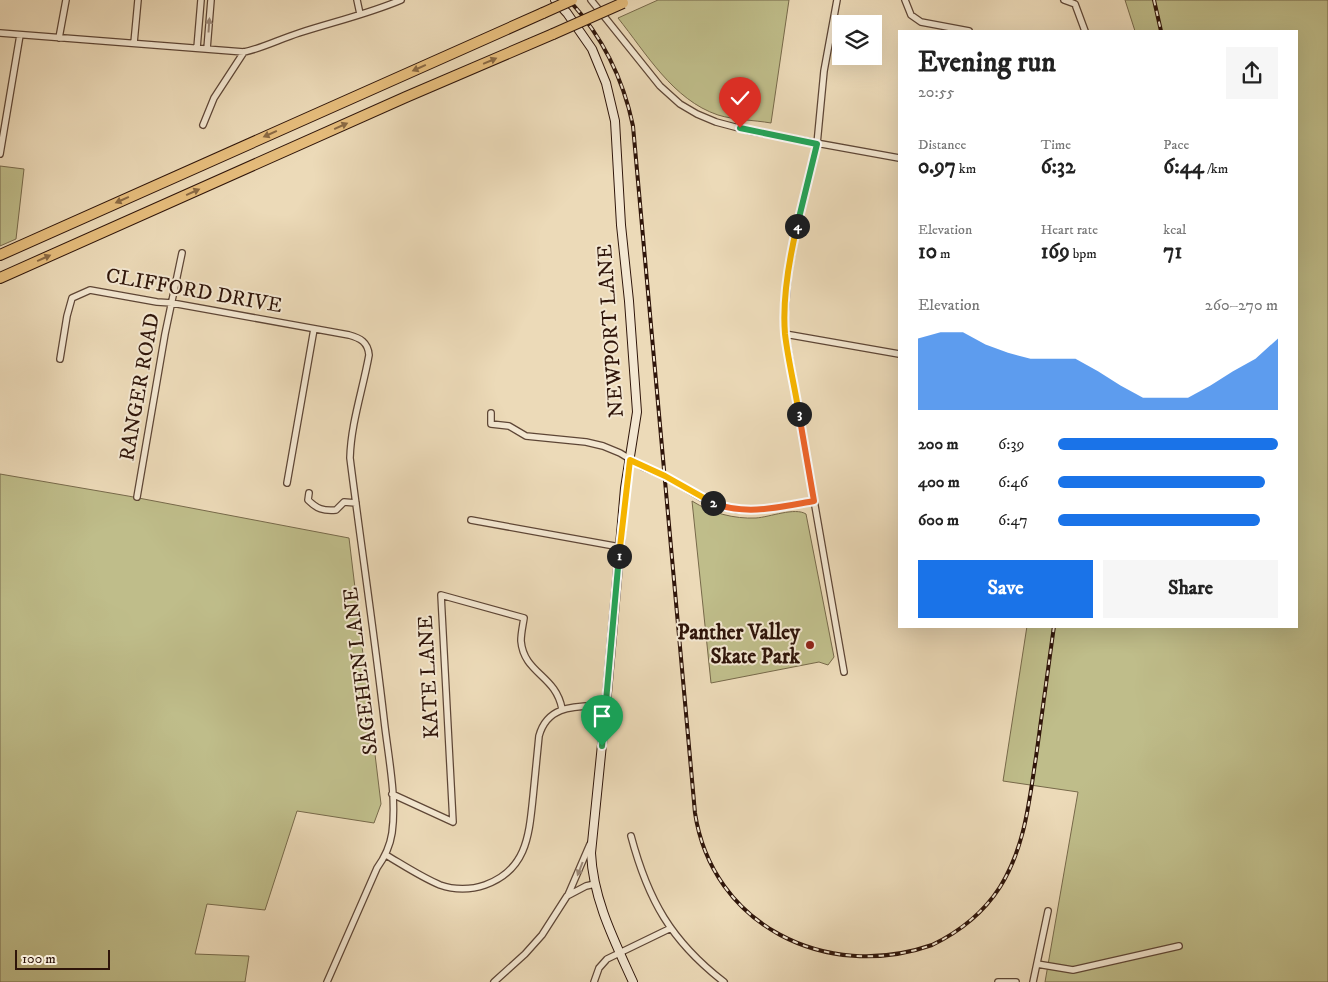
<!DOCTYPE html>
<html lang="en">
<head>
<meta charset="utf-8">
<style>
  :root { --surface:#fff; --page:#f6f6f6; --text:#222; --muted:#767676; --accent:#1a73e8 }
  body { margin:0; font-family:"IM FELL DW Pica",serif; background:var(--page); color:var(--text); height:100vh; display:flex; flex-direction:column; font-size:19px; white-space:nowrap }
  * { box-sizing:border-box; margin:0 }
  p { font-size:16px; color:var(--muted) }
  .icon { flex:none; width:28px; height:28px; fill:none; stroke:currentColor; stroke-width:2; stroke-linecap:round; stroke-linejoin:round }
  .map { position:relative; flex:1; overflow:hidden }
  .drawer { position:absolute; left:898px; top:30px; width:400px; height:598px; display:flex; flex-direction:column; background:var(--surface); border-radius:0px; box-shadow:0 5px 20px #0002 }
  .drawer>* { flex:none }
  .tools { position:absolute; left:832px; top:15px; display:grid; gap:10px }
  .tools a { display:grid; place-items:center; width:50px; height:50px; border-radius:0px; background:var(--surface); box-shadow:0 5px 20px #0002; font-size:25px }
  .scale { position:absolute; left:15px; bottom:12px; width:95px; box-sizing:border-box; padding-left:5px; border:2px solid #2f150a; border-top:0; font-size:14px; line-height:18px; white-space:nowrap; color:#2f150a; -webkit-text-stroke:4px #f3e7d1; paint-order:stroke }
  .pin { position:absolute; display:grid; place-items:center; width:42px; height:42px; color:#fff; margin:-51px -21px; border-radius:50% 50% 50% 0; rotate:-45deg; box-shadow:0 0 5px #0007 }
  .pin .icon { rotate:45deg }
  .km { position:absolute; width:25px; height:25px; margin:-12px; border-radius:50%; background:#222; color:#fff; font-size:14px; line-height:25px; text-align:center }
  .round { display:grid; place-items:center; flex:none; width:52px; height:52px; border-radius:0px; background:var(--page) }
  .summary { display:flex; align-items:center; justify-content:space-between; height:85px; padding:0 20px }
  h1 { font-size:28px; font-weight:700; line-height:38px }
  .stats { display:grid; grid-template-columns:repeat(3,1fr); gap:8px; height:85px; padding:5px 20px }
  .stats div { display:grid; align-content:center }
  .stats b { font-size:21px; font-weight:700 }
  .stats small { font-size:14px; font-weight:400 }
  .stats p { font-size:14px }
  .chart { height:140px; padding:10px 20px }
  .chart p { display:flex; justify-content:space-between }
  .chart svg { width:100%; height:90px; margin-top:5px; fill:var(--accent); opacity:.7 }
  .action { display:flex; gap:10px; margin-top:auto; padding:10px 20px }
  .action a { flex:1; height:58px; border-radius:0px; background:var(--accent); color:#fff; font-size:20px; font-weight:700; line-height:58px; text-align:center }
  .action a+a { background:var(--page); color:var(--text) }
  ul { padding:0 20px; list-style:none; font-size:16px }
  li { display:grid; grid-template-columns:80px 60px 1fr; align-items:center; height:38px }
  li i { height:12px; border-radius:6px; background:var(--accent) }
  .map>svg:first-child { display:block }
</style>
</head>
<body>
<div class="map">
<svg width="1328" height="982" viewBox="0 0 1328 982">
  <rect width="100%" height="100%" fill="#ecdab8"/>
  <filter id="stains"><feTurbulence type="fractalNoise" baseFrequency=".004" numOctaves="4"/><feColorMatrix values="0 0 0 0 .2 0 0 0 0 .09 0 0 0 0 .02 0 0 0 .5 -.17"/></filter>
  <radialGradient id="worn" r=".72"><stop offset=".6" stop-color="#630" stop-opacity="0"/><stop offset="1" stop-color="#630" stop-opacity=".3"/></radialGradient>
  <path fill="#bfbd8a" stroke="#77694a" d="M658 0H789L771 123C754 120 734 120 718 115 673 100 646 53 618 18Z
    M1125 0H1328V982H1045L1078 792 1003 781 1027 626H1296V31H1135Z
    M0 166 24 169 16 239 0 246Z
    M0 474 128 496 349 538 381 804 374 823 297 811 265 910 207 904 195 954 249 956 245 982H0Z
    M692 501C711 513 734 519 756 518 770 517 795 507 806 514L834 657 828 665 819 662 711 683Z"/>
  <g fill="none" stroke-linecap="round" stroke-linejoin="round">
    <g stroke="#5e4636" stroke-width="8">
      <path id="street" d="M357 0 360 14
        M591 0 660 86 680 104 697 114 716 122 750 131 899 158
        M837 0 824 71 817 144 795 235 788 274 785 312V334L844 672
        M905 0 911 15 921 22 969 31
        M1064 0 1075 4 1085 31
        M0 33 244 52C263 48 280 39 299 33 333 22 368 14 401 0
        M59 38 66 0
        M134 43 138 0
        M197 48 201 0
        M207 49 211 0
        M203 125 214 98 244 52
        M0 154 20 35
        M785 334 899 354
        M60 359 67 316 72 298 90 290 157 302 172 303 349 335C360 338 368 342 369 355 363 389 351 423 350 458 361 545 374 632 384 719 388 756 397 796 392 833 390 846 385 857 377 868L327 982
        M491 413V424L509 426 526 436 586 442 603 446 620 453 643 467 665 476 702 498 723 507 740 510H757L814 501
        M287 483 314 329
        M309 493 308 500C317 509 323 511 336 510L344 502 356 503
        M137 497 165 334 182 253
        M471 520 620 547
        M392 794 453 822 441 595 524 618C523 625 521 633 521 641 524 674 556 675 562 709
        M631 836C648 900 671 941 724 982
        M386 855C403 865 421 877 440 885 454 890 471 890 485 885 527 870 529 835 533 797 535 777 537 756 539 736 548 703 579 707 606 705
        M568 895 590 844
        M1037 964 1073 970 1179 946
        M494 982 525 954 542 935 567 896 586 886 595 884
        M594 982 599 968 607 959 671 928
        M998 982H1016
        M1033 982 1048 911"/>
    </g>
    <g stroke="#2f150a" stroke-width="10">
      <path id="secondary" d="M555 0 567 13 592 49 606 83 615 121 621 225 629 301 637 412 625 488 606 705 591 853C593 899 614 940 633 982"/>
    </g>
    <g stroke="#2f150a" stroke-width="12">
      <path id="highway" d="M0 255 543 13
        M0 278 406 97 553 34"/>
    </g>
    <use href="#street" stroke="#f3e7d1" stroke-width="5.5"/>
    <use href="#secondary" stroke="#f3e7d1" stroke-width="8"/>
    <use href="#highway" stroke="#e6bd7c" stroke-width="10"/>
    <g stroke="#2f150a" stroke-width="4">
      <path id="rail" d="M569 0C602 36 623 78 633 126L695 813C712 925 826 982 932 945 959 932 984 912 1000 887 1025 847 1029 802 1036 757 1042 713 1048 670 1054 626
        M1154 0 1161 31"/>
    </g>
    <use href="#rail" stroke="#f3e7d1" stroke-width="2" stroke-dasharray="5.5" stroke-linecap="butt"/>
    <g stroke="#2f150a" stroke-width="12" stroke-linecap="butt">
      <path id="highway-bridge" d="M543 13 572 0
        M553 34 623 3"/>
    </g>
    <use href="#highway-bridge" stroke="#e6bd7c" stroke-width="10"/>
  </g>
  <defs><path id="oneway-solid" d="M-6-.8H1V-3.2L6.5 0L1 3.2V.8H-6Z" transform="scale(1.25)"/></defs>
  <g fill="#9b8877">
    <use href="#oneway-solid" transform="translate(209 25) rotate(-86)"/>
    <use href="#oneway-solid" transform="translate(580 869) rotate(111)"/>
  </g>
  <g fill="#8a6943">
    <use href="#oneway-solid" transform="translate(490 61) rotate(-23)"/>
    <use href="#oneway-solid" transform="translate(419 68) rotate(156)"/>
    <use href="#oneway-solid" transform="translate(341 126) rotate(-24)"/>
    <use href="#oneway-solid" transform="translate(270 134) rotate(156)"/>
    <use href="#oneway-solid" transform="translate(193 192) rotate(-24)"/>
    <use href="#oneway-solid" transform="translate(122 200) rotate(156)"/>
    <use href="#oneway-solid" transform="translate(44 258) rotate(-24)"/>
  </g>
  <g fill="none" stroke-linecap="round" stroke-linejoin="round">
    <g stroke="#fff" stroke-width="10">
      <path id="split-1" d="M602 746 619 556"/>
    </g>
    <g stroke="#fff" stroke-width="10">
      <path id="split-2" d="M619 556 630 460 665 476 713 503"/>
    </g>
    <g stroke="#fff" stroke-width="10">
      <path id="split-3" d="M713 503C746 516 780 507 814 501L799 414"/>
    </g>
    <g stroke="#fff" stroke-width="10">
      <path id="split-4" d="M797 226C789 260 782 298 785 334 788 360 795 388 799 414"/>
    </g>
    <g stroke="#fff" stroke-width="10">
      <path id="split-5" d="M740 128 817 144 797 226"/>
    </g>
    <use href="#split-1" stroke="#22a559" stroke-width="6"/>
    <use href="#split-2" stroke="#f5b400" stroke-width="6"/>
    <use href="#split-3" stroke="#f0652b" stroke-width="6"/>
    <use href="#split-4" stroke="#f5b400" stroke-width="6"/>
    <use href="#split-5" stroke="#22a559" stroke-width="6"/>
  </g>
  <circle fill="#8f2418" stroke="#f3e7d1" stroke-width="2" cx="810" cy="645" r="5"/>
  <g text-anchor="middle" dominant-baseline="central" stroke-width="4" stroke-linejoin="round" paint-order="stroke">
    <g font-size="21" fill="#2f150a" stroke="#f3e7d1">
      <text transform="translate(194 291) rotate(10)">CLIFFORD DRIVE</text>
      <text transform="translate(611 331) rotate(-94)">NEWPORT LANE</text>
      <text transform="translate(140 387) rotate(-80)">RANGER ROAD</text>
      <text transform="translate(361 671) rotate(-97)">SAGEHEN LANE</text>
      <text transform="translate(429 677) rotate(-93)">KATE LANE</text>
    </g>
    <g font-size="21" font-weight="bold" fill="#2f150a" stroke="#f3e7d1" text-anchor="end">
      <text x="800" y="633">Panther Valley<tspan x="800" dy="24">Skate Park</tspan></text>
    </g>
  </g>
  <rect width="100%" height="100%" filter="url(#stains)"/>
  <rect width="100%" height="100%" fill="url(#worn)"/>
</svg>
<div class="tools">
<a><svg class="icon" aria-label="layers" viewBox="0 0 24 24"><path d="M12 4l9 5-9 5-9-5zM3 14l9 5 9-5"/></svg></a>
</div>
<div class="scale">100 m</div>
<div class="pin" style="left:602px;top:746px;background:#1e9e55"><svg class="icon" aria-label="arrive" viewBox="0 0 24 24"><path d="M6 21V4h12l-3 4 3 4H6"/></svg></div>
<div class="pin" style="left:740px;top:128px;background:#d93025"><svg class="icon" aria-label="check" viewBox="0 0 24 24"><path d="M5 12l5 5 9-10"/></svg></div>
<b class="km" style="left:619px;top:556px">1</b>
<b class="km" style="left:713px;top:503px">2</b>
<b class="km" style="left:799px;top:414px">3</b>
<b class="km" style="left:797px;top:226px">4</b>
<section class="drawer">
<div class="summary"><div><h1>Evening run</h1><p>20:55</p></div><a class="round"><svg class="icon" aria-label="share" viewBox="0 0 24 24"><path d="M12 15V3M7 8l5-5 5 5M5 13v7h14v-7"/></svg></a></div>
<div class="stats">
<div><p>Distance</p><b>0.97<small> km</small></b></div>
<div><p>Time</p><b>6:32</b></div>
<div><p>Pace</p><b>6:44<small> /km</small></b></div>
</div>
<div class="stats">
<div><p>Elevation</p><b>10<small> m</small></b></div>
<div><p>Heart rate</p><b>169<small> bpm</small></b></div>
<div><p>kcal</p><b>71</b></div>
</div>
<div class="chart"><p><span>Elevation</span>260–270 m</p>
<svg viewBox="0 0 160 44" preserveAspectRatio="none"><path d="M0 44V9L10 6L20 6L30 12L40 16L50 19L60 19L70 19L80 25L90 32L100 38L110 38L120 38L130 32L140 25L150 19L160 9V44z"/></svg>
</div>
<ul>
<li><b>200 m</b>6:39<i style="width:100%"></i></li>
<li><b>400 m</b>6:46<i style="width:94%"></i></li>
<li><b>600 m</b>6:47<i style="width:92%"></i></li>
</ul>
<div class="action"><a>Save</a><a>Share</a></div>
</section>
</div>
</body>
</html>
